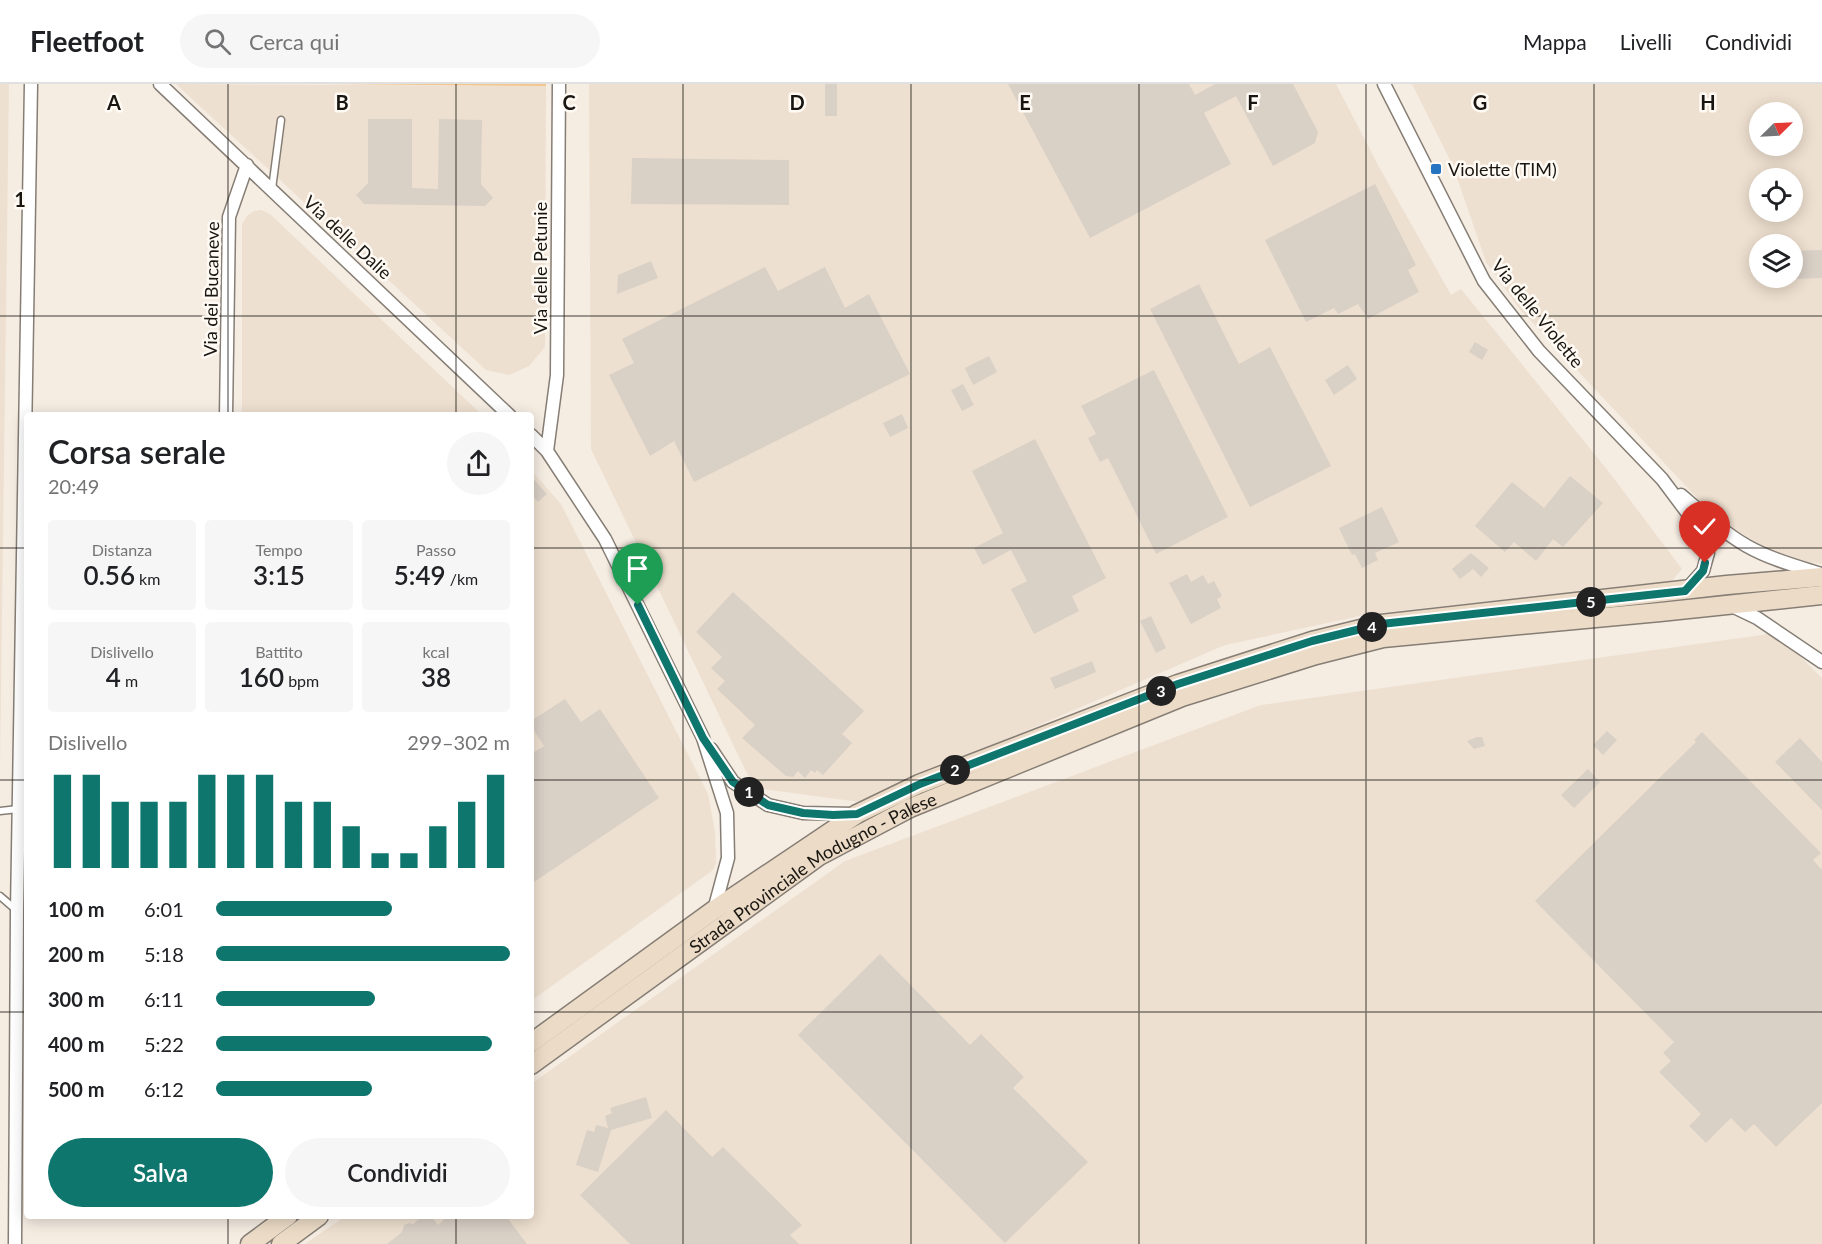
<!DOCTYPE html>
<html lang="it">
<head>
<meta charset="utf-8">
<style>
  :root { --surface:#fff; --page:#f6f6f6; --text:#202124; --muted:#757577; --line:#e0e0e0; --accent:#0f766e }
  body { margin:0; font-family:Lato,sans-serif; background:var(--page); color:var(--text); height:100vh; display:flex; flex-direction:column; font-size:22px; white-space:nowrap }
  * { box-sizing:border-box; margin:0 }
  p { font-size:20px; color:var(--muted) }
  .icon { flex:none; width:33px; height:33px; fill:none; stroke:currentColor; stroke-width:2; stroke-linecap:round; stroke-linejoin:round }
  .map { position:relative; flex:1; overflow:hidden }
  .sheet { position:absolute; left:24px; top:328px; width:510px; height:807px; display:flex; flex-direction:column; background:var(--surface); border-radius:6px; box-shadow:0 3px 15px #0003 }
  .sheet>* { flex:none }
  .needle { width:39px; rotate:66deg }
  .tools { position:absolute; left:1749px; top:18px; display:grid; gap:12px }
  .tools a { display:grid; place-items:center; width:54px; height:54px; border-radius:50%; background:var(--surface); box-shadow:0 3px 15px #0003; font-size:30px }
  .pin { position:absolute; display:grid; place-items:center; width:51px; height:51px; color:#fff; margin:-62px -26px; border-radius:50% 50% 50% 0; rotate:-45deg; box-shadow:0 0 6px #0007 }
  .pin .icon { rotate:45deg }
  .km { position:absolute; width:30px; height:30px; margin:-15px; border-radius:50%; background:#222; color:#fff; font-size:16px; line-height:30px; text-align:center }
  .round { display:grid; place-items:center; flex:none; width:63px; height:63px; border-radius:32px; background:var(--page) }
  .summary { display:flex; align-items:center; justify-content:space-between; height:102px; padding:0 24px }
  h1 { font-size:33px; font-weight:600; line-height:45px }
  .figures { display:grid; grid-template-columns:repeat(3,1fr); gap:9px; height:102px; padding:6px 24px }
  .figures div { display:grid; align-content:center; border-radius:6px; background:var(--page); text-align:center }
  .figures b { font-size:26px; font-weight:600 }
  .figures small { font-size:16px; font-weight:400 }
  .figures p { font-size:16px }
  .chart { height:168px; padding:12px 24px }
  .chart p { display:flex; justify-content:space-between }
  .chart svg { width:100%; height:108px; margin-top:6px; stroke:var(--accent); stroke-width:6 }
  .button { display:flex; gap:12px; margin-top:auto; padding:12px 24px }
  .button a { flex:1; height:69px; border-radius:36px; background:var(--accent); color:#fff; font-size:24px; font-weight:600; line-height:69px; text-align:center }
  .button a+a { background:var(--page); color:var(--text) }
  ul { padding:0 24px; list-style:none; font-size:20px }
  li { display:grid; grid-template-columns:96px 72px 1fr; align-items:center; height:45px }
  li i { height:15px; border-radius:8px; background:var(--accent) }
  header { display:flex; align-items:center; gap:36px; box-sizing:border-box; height:84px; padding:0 30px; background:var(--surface); border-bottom:2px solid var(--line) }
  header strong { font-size:28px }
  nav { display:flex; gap:33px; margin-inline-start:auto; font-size:21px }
  .search { width:420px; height:54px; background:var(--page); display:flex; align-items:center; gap:15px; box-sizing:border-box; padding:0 21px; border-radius:33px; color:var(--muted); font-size:22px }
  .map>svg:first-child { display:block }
</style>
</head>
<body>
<header>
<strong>Fleetfoot</strong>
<div class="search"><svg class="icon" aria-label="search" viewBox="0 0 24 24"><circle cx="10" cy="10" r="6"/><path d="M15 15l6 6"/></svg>Cerca qui</div>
<nav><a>Mappa</a><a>Livelli</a><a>Condividi</a></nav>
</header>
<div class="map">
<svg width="1822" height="1160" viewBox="0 0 1822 1160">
  <rect width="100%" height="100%" fill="#f5ece2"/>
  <path fill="#eee0d0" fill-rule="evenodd" d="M0 0H9L0 682Z
    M176 0 546 2 545 263 529 282 509 291 486 286Z
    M589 0H1336L1379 83 1451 211 1461 205 1609 388 1682 485 1671 498 1369 530 1225 561 860 718 754 704 591 365Z
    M1412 0H1822V480L1798 476 1767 464 1736 446 1699 416 1518 223 1486 178 1453 82ZM1760 28H1792V62H1760ZM1760 94H1792V128H1760ZM1760 160H1792V194H1760Z
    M261 126 270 130 482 331H242V140L247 132 254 127Z
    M531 386 561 420 708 710 715 748 716 779 713 786 531 917Z
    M1776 549 1822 594V1160H305L344 1133 531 1132V1000L845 777 1261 621Z"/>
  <path fill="#f3c68d" d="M327 0H546V2Z"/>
  <path fill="#d9d0c6" d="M825 0H837V32H825Z
    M1008 0H1189L1195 11 1215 0H1293L1318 48 1315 59 1273 82 1236 12 1204 29 1231 80 1090 154Z
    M368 35H412V104L438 105 439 35 482 36 481 100 493 114 485 122 364 120 356 111 368 99Z
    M632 74 789 76V121L631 120Z
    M1375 100 1416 181 1408 186 1419 208 1368 235 1358 220 1338 230 1334 224 1306 238 1265 156Z
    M1822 166V194L1792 195V167Z
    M651 177 658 194 617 210 618 191Z
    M765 183 778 207 825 183 845 224 869 210 910 290 694 398 674 357 650 372 609 291 634 279 622 255Z
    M1199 200 1239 280 1270 263 1331 382 1250 423 1150 225Z
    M1475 258 1488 266 1482 276 1469 268Z
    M989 272 997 288 973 301 965 284Z
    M1348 281 1357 295 1334 311 1325 296Z
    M1154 286 1228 433 1156 470 1108 374 1100 378 1088 354 1096 350 1081 322Z
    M963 300 974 321 962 327 951 306Z
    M902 330 908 344 890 353 883 339Z
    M1035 355 1106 494 1072 512 1079 527 1034 550 1011 505 1027 497 1011 466 983 481 974 464 1003 449 972 387Z
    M531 392 547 410 538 418 531 410Z
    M1570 392 1603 419 1563 463 1553 455 1536 477 1514 458 1505 468 1475 442 1512 398 1544 424Z
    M1382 423 1399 458 1375 469 1378 476 1362 484 1355 470 1352 471 1339 444Z
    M1471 469 1489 484 1481 493 1473 485 1460 495 1452 485Z
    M1187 490 1191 498 1203 491 1208 500 1214 497 1222 512 1217 515 1221 524 1191 540 1169 499Z
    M733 508 864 627 842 650 852 659 823 691 817 686 815 689 811 686 805 694 798 687 793 693 786 692 742 654 755 641 717 605 725 597 711 584 722 573 696 548Z
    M1151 532 1166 564 1156 569 1140 537Z
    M1092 577 1096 588 1055 605 1050 594Z
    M565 615 581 638 600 625 659 714 531 800V670L544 662 531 642V637Z
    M1607 647 1617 656 1603 671 1593 661Z
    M1702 648 1821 769 1813 776 1822 786V1019L1776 1063 1754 1040 1745 1048 1731 1034 1706 1059 1689 1042 1701 1030 1659 988 1671 977 1663 969 1674 958 1535 817 1696 658 1694 656Z
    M1477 653H1482L1485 662 1474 665 1467 657Z
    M1800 654 1822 678V726L1775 678Z
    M1588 685 1600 698 1574 724 1561 711Z
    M880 870 970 961 981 950 1024 993 1013 1004 1088 1078 1005 1159 798 951Z
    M646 1013 652 1034 611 1046 598 1088 576 1081 587 1046 594 1048 596 1041 608 1044 605 1032 612 1029 610 1024Z
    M666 1026 712 1073 723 1063 802 1141 790 1151 799 1160H630L580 1111Z
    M423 1132H431L438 1141 448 1132H506L527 1160H387L402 1148 404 1141 409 1139 413 1140Z"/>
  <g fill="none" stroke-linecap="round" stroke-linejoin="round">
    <g stroke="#867e75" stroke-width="9">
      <path id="service" d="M272 105 281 36
        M0 727 18 725
        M0 812 15 825"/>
    </g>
    <g stroke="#867e75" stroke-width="15">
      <path id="minor" d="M160 0 510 332
        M1384 0 1484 197 1539 267 1662 395 1701 447 1708 469 1703 487 1686 506
        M226 332 229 133 247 81
        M531 351 547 367 605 455 703 654 727 729 728 774 714 826
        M547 367 557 291 559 0
        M1681 411C1702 429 1723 448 1747 462 1770 475 1796 482 1821 490
        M1732 522 1757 534 1822 578
        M711 665 733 698 768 721 803 729 854 730
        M15 1160 17 827 31 0"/>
    </g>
    <g stroke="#867e75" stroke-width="21">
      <g id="secondary">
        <path d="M531 959 714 826 857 730 919 700 1178 600 1312 557 1381 540 1727 501 1822 493"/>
        <path id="s1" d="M531 981 819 772 910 724 1182 613 1316 571 1383 554 1660 528 1822 511"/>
        <path d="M250 1160 288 1132"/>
        <path d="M281 1160 319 1132"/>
      </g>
    </g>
    <use href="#service" stroke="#fff" stroke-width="6"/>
    <use href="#minor" stroke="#fff" stroke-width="12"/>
    <use href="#secondary" stroke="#ecdcc7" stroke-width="18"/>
  </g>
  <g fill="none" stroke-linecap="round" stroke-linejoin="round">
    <g stroke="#fff" stroke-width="12">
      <path id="route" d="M638 521 703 654 733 698 768 721 803 729 833 731 857 730 920 700 1178 600 1312 557 1381 540 1685 507 1703 487 1705 479"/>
    </g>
    <use href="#route" stroke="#0f766e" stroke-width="8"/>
  </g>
  <path fill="none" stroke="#191612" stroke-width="1.5" stroke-opacity="0.55" d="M228 0V332M456 0V332M683 0V1160M911 0V1160M1139 0V1160M1366 0V1160M1594 0V1160M0 232H1822M0 464H27M531 464H1822M0 696H27M531 696H1822M0 928H27M531 928H1822M228 1132V1160M456 1132V1160"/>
  <rect fill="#2673c2" stroke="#fffaf4" stroke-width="2" x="1430" y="79" width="12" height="12" rx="3"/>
  <g text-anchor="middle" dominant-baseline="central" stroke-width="5" stroke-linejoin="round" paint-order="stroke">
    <g font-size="18" fill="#191612" stroke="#fffaf4" text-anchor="start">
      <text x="1448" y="85">Violette (TIM)</text>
    </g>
    <g font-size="18" fill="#191612" stroke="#fffaf4">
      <text transform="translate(348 153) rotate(43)">Via delle Dalie</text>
      <text transform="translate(540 184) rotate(-90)">Via delle Petunie</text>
      <text transform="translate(211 205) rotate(-89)">Via dei Bucaneve</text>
      <text transform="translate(1538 229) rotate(51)">Via delle Violette</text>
      <text stroke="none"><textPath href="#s1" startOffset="342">Strada Provinciale Modugno - Palese</textPath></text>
    </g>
  </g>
  <g font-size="20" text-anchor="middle" font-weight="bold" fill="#191612" stroke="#fffaf4" stroke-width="5" stroke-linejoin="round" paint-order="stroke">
    <text x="114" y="26">A</text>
    <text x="342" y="26">B</text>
    <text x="569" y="26">C</text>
    <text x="797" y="26">D</text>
    <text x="1025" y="26">E</text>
    <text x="1253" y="26">F</text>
    <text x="1480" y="26">G</text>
    <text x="1708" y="26">H</text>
    <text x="20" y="123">1</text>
  </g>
</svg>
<div class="tools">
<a><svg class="needle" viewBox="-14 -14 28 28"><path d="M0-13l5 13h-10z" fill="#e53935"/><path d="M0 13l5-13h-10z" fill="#757577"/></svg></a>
<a><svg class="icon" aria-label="locate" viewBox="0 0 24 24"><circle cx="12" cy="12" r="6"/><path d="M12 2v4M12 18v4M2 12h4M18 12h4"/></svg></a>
<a><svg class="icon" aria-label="layers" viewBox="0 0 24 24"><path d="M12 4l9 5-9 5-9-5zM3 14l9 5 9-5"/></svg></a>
</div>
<div class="pin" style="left:638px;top:521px;background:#1e9e55"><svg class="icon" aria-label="arrive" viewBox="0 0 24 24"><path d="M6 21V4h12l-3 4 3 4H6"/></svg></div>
<div class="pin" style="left:1705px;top:479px;background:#d93025"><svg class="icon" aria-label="check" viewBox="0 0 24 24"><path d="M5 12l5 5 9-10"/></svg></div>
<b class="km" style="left:749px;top:708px">1</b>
<b class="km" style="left:955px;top:686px">2</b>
<b class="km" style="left:1161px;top:607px">3</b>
<b class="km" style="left:1372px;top:543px">4</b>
<b class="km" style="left:1591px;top:518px">5</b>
<section class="sheet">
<div class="summary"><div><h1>Corsa serale</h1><p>20:49</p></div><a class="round"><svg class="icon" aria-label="share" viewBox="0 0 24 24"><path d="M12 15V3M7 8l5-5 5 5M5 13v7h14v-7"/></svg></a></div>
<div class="figures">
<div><p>Distanza</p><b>0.56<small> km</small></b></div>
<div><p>Tempo</p><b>3:15</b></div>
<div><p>Passo</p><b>5:49<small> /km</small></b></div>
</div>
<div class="figures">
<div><p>Dislivello</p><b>4<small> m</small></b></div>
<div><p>Battito</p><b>160<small> bpm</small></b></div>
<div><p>kcal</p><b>38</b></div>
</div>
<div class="chart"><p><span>Dislivello</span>299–302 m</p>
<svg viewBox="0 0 160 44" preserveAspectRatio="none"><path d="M5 44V6M15 44V6M25 44V17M35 44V17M45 44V17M55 44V6M65 44V6M75 44V6M85 44V17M95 44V17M105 44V27M115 44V38M125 44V38M135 44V27M145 44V17M155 44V6"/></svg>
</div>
<ul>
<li><b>100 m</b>6:01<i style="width:60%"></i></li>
<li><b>200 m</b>5:18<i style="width:100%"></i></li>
<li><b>300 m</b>6:11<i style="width:54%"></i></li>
<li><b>400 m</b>5:22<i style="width:94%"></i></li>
<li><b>500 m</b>6:12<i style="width:53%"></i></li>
</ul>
<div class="button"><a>Salva</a><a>Condividi</a></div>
</section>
</div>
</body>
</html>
